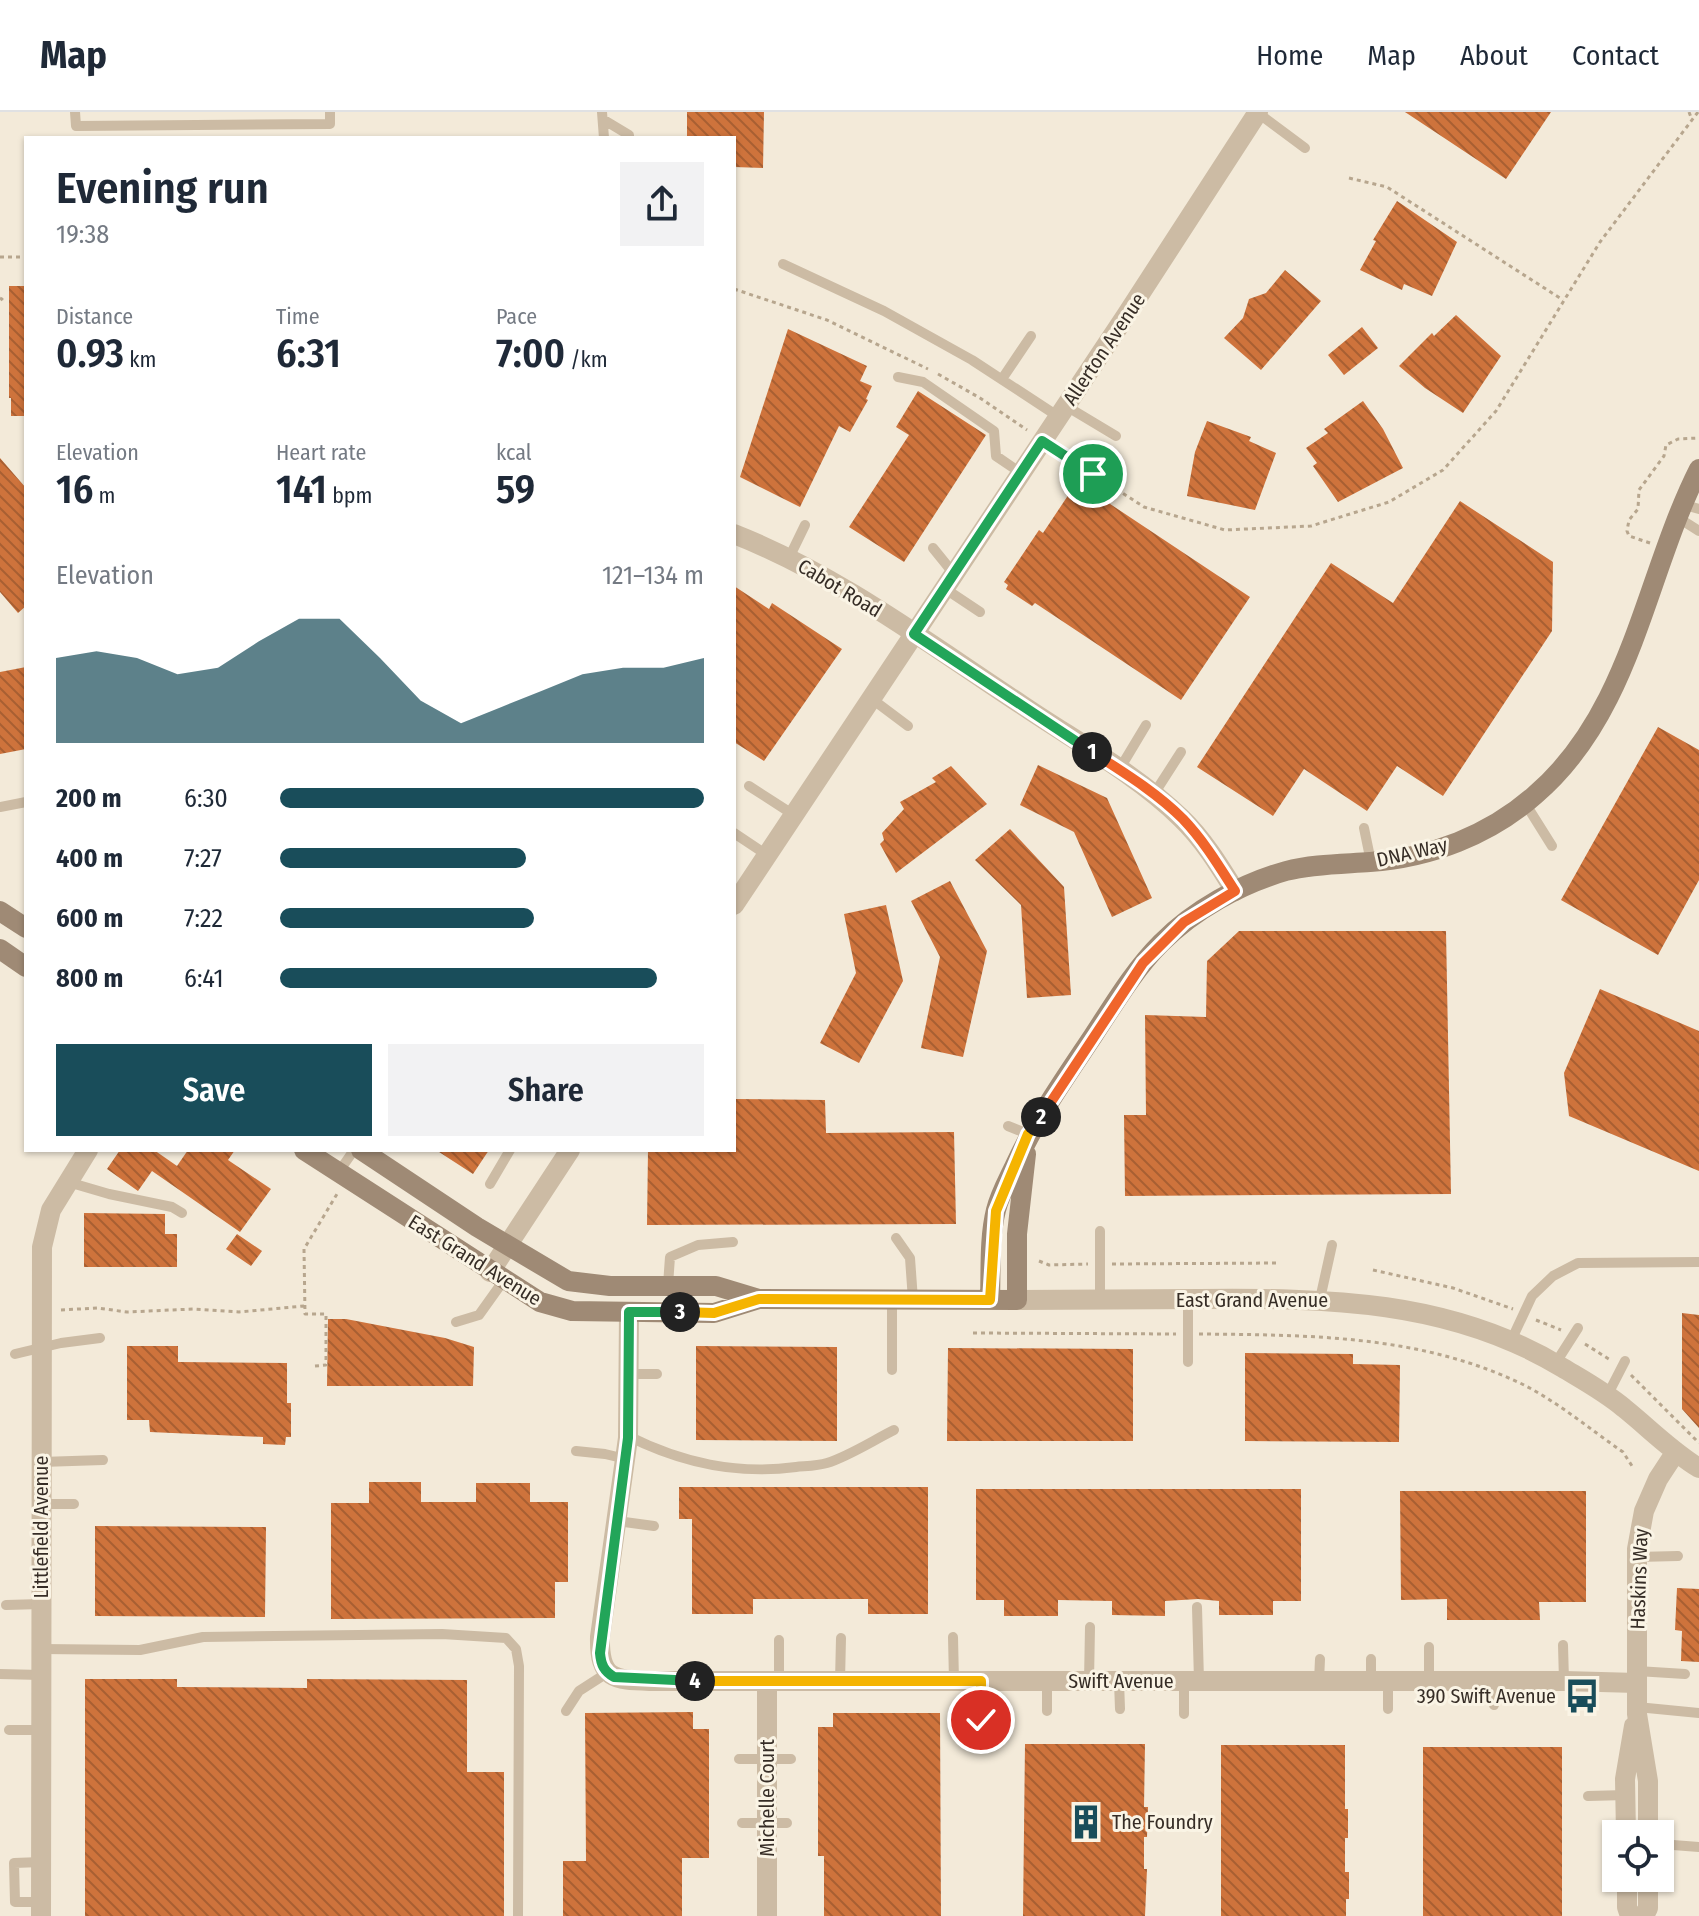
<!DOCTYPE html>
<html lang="en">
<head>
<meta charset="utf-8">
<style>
  :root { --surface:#fff; --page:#f2f2f3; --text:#1f2937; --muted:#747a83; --line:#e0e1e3; --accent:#194d5a }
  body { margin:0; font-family:"Fira Sans Condensed",sans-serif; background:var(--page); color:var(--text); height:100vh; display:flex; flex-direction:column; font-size:30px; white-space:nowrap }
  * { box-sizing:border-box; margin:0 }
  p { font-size:26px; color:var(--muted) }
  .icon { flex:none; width:44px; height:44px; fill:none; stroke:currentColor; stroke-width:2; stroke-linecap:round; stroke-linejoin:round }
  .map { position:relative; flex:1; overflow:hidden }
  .sheet { position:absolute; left:24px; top:24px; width:712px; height:1016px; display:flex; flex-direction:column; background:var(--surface); border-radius:0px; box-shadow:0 2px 6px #0004 }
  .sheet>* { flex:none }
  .controls { position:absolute; left:1602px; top:1708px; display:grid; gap:16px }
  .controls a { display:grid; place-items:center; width:72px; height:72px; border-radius:0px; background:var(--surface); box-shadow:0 2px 6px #0004; font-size:40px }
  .pin { position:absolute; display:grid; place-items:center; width:68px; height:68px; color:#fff; margin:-34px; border:4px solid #fff; border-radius:50%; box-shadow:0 2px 8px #0007 }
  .km { position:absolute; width:40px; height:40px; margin:-20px; border-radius:50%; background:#222; color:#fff; font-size:22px; line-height:40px; text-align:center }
  .round { display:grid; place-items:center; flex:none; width:84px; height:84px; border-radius:0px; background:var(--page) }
  .head { display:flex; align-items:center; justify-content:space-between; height:136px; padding:0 32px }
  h1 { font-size:44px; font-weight:600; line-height:60px }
  .metrics { display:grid; grid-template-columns:repeat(3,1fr); gap:12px; height:136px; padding:8px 32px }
  .metrics div { display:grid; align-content:center }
  .metrics b { font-size:40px; font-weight:600 }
  .metrics small { font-size:22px; font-weight:400 }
  .metrics p { font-size:22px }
  .chart { height:224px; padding:16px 32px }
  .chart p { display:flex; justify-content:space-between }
  .chart svg { width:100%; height:144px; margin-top:8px; fill:var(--accent); opacity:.7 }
  .action { display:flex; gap:16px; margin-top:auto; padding:16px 32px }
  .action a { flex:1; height:92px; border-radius:0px; background:var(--accent); color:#fff; font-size:32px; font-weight:600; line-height:92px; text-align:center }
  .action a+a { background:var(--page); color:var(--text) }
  ul { padding:0 32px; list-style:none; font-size:26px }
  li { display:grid; grid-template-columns:128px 96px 1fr; align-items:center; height:60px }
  li i { height:20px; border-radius:10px; background:var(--accent) }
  header { display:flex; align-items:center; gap:48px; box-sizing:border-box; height:112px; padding:0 40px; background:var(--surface); border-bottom:2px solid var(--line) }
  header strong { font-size:38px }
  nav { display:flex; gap:44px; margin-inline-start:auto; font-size:28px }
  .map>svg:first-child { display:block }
</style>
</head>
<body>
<header>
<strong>Map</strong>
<nav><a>Home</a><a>Map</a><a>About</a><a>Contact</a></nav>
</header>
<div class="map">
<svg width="1699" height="1804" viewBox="0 0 1699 1804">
  <defs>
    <pattern id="building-back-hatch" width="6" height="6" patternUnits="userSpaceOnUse" patternTransform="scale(2)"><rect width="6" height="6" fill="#ce733c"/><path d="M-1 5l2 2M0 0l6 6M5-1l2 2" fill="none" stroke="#a85f32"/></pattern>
  </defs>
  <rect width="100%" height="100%" fill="#f3ead9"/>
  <path fill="url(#building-back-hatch)" d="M687 0H764L763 56 734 55V26H687Z
    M1405 0H1551L1506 67Z
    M1397 89 1457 130 1432 184 1404 172 1402 178 1360 158 1376 129 1373 128Z
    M1285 158 1321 189 1261 258 1224 226 1243 206 1249 187 1266 181Z
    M9 174H26V304H11V286H9Z
    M1456 203 1501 244 1463 301 1425 276 1399 254 1432 221 1434 224Z
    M1362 215 1378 236 1344 263 1328 243Z
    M788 217 867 254 860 269 872 274 866 287 868 288 850 320 839 314 800 395 740 365Z
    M918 279 986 323 904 450 849 415 909 323 896 315Z
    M1363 289 1383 317 1403 356 1338 390 1313 354 1317 351 1306 336 1328 321 1324 317Z
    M1207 309 1251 325 1249 329 1276 341 1255 398 1187 384 1195 340Z
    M0 346 26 376V494L18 501 0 480Z
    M1077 370 1250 485 1181 588 1035 491 1032 494 1006 477 1008 473 1004 470 1039 418 1043 421Z
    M1460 389 1553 450 1552 519 1443 684 1397 654 1367 699 1304 657 1273 704 1197 655 1331 451 1393 491Z
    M734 474 769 497 772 491 842 537 764 649 734 630Z
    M26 555V637L0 642V560Z
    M1658 615 1699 638V768L1658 843 1561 788Z
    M1038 653 1107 686 1152 786 1112 805 1074 720 1020 693Z
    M951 654 987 692 896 761 880 732 884 728 882 721 904 697 900 690 936 670 932 666Z
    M1010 717 1064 775 1071 883 1027 886 1021 793 975 748Z
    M950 769 987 839 963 945 921 936 940 845 911 789Z
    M886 793 903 869 859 951 820 931 856 861 844 802Z
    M1239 819H1446L1451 1082 1125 1084 1124 1003H1146L1145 903 1206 905 1207 849Z
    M1600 877 1699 919V1059L1569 1004 1564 961Z
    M734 987 825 988 826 1021 954 1020 956 1112 647 1113 648 1038H734Z
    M120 1038H154L177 1054 188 1038H235L228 1048 271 1077 240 1120 152 1059 138 1079 107 1057Z
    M436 1038H489L473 1062Z
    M84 1101 165 1102V1122H177V1155H84Z
    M237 1122 262 1139 251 1154 226 1137Z
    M1682 1201 1699 1203V1316L1682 1297Z
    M328 1207H346L445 1226 474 1235 473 1274H327Z
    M127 1234H178V1250L287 1251V1291H291V1325H286L285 1333 263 1332V1325L150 1320 149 1308H127Z
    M696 1234 837 1235V1329L696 1328Z
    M948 1236 1133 1237V1329H947Z
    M1245 1241 1353 1242V1252L1400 1253 1399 1330 1245 1329Z
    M369 1370H421V1390H476V1371H530V1390H568V1470H555V1506L331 1507V1391H369Z
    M679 1375H928V1502H868V1487H753V1502H692V1407H679Z
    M976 1377H1301V1489H1273V1503H1219V1489L1198 1487 1165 1489V1504L1112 1503V1489L1058 1488V1504H1004V1488H976Z
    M1400 1379H1586V1490H1539L1540 1508H1447V1487L1401 1488Z
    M95 1414 266 1415 265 1505 95 1504Z
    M1677 1476 1699 1477V1550L1681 1549 1682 1519 1675 1518Z
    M85 1567H177V1575L307 1576V1567L467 1568V1660H504V1804H85Z
    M693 1600V1617H709V1746H682V1804H563V1749H586L585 1601Z
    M833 1601H940L941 1804H824V1744H818V1615H833Z
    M1025 1632H1145L1144 1695H1148L1147 1725H1144V1757H1147L1145 1804H1023Z
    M1221 1633H1345V1697H1348V1726H1345V1760H1349V1787H1346V1804H1221Z
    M1423 1635H1562V1804H1423Z"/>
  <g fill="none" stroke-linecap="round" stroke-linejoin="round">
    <path stroke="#b7a68e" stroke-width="3" stroke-dasharray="4 4" stroke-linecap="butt" d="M1689 0 1692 8
      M1349 66 1387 75 1563 188
      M0 145H26
      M734 177 827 208 928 257
      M0 186 2 187 0 188
      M938 262 980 286 1027 318
      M1056 338 1144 395 1225 418 1311 414 1389 390 1443 358 1496 299 1600 130 1698 0
      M1650 431 1629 424 1627 419 1629 408 1638 397 1639 378 1664 344 1666 333 1678 327 1699 326
      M1039 1149 1049 1153 1088 1152
      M1112 1152 1280 1151
      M1373 1158 1453 1176 1513 1197
      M61 1198 97 1196 127 1200 193 1197 239 1200 304 1194
      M1536 1208 1561 1218
      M973 1221 1176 1222
      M1199 1222C1310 1223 1420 1223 1522 1272 1558 1290 1591 1318 1623 1340L1632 1354
      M1585 1232 1612 1249
      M315 1254 326 1253V1202H305L304 1137 337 1082
      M1631 1263 1699 1331"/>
    <path stroke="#ccbba4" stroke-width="10" d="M75 0 76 14 330 12V0
      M602 0 604 26
      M1258 1 1305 36
      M604 8 629 23V26
      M783 152 884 199 972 248 1059 305
      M898 265 923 270 994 319 996 344 1021 361
      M1002 267 1031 224
      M1066 294 1116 324
      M1681 392 1699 397
      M1677 405 1699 419
      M933 436 954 462
      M789 446 805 413
      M944 476 980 500
      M872 587 908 614
      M1119 658 1146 613
      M749 674 794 703
      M1154 682 1181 640
      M1525 691 1552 734
      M0 695 26 690
      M1364 716 1371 750
      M734 721 767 743
      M1008 1014 1028 1022
      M338 1061 354 1038
      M68 1070 109 1082 172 1095 182 1101
      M490 1072 510 1038
      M896 1126 910 1146 913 1188
      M668 1173 670 1145 698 1133 733 1130
      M1100 1187V1119
      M1188 1187V1250
      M1320 1187 1332 1133
      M892 1188V1258
      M456 1210 479 1203 504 1168
      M1510 1231 1532 1184 1553 1164 1578 1151 1699 1150
      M15 1242 61 1231 100 1226
      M1555 1252 1578 1216
      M629 1262H657
      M1607 1284 1625 1249
      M628 1324C682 1351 736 1363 796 1355 806 1354 817 1354 827 1351 849 1344 872 1329 894 1318
      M576 1339 605 1342 626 1347
      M41 1350 103 1348
      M41 1392H74
      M617 1409 654 1414
      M1637 1445 1678 1444
      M6 1493 41 1492
      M1197 1495 1199 1569
      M953 1525 954 1569
      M779 1528V1569
      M1563 1533 1564 1569
      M41 1537 140 1538 203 1525 442 1522 506 1526 516 1537 519 1554 518 1804
      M1371 1547V1569
      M1637 1559 1685 1562
      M0 1562 41 1563
      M840 1569 841 1526
      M1047 1569V1599
      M1089 1569 1090 1515
      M1119 1569 1120 1597
      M1184 1569V1602
      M1319 1569 1320 1547
      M1388 1569V1597
      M1429 1569V1535
      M1493 1569 1494 1593
      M1637 1595 1699 1601
      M566 1599 579 1579 607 1561
      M981 1608V1569
      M9 1618H41
      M739 1647H791
      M1588 1684 1626 1683
      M742 1711H787
      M1660 1732 1699 1735
      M41 1750 14 1751 15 1790H41"/>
    <path stroke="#ccbba4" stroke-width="20" d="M734 422C838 463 929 532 1022 593 1075 629 1135 661 1181 706 1203 727 1219 753 1235 779
      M1017 1188C1078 1188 1138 1187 1199 1187 1326 1186 1450 1187 1563 1256 1583 1268 1605 1280 1624 1296 1649 1316 1671 1339 1699 1356
      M629 1200 628 1326 600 1525C599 1569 615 1568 653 1569H1564L1637 1571
      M767 1569V1804
      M1626 1722 1625 1667 1634 1614
      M1648 1722V1669L1637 1602V1437L1644 1399 1658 1367 1675 1341
      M1627 1766V1795L1630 1804
      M41 1804 42 1135 51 1098 88 1038
      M1644 1804 1648 1796V1766"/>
    <path stroke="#ccbba4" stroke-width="20" d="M734 793 1127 202 1258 0
      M490 1160 570 1038"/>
    <path stroke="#9f8a75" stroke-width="20" d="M0 799 26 816
      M0 837 26 855
      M304 1038 540 1190 572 1199 714 1201 759 1187 1017 1188V1122L1026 1042
      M361 1038 477 1115 568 1169 610 1174H716L759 1187
      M990 1188C991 1159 989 1126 996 1098 1000 1082 1008 1068 1015 1053 1036 1007 1065 966 1093 924 1114 892 1134 858 1161 831 1194 798 1240 772 1286 759 1313 752 1342 752 1370 750 1430 746 1490 723 1535 683 1632 600 1644 466 1699 357"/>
  </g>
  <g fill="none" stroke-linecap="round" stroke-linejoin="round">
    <g stroke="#fff" stroke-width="16">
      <path id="split-1" d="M1092 640 914 522 1042 329 1093 362"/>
    </g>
    <g stroke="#fff" stroke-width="16">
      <path id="split-2" d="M1041 1005 1143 851 1184 810 1235 779C1219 754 1204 729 1183 707 1156 680 1123 660 1092 640"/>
    </g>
    <g stroke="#fff" stroke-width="16">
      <path id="split-3" d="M680 1200 714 1201 759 1187 990 1188 996 1099 1028 1022 1041 1005"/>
    </g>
    <g stroke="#fff" stroke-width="16">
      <path id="split-4" d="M680 1200H629L628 1326 600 1541C601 1553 604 1559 614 1565L695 1569"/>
    </g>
    <g stroke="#fff" stroke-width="16">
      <path id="split-5" d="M695 1569H981V1608"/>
    </g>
    <use href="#split-1" stroke="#22a559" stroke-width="10"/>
    <use href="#split-2" stroke="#f0652b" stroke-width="10"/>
    <use href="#split-3" stroke="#f5b400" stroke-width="10"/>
    <use href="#split-4" stroke="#22a559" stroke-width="10"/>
    <use href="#split-5" stroke="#f5b400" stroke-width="10"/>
  </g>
  <defs>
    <g id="bus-bare" transform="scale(2.76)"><path d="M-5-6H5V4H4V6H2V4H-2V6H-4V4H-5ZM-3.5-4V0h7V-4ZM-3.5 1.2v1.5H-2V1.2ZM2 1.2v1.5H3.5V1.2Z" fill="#194d5a" stroke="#faf4e5" stroke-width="2.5" paint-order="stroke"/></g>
    <g id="building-bare" transform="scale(2.76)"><path d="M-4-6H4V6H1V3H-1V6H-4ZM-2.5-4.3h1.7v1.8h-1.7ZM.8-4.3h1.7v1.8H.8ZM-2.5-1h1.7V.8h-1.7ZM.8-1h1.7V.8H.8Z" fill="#194d5a" stroke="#faf4e5" stroke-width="2.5" paint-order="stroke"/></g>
  </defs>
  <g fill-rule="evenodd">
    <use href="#bus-bare" x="1582" y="1584"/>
    <use href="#building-bare" x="1086" y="1710"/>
  </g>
  <g text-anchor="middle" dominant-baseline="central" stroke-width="6" stroke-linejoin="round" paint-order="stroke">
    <g font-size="20" fill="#362d26" stroke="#faf4e5">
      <text transform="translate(1104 237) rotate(-56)">Allerton Avenue</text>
      <text transform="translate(840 476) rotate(31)">Cabot Road</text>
      <text transform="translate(1412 740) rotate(-13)">DNA Way</text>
      <text transform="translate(475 1148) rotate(32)">East Grand Avenue</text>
      <text x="1252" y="1188">East Grand Avenue</text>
      <text transform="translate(41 1415) rotate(-90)">Littlefield Avenue</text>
      <text transform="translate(1639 1467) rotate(-88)">Haskins Way</text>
      <text x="1121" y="1569">Swift Avenue</text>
      <text transform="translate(767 1686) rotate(-90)">Michelle Court</text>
    </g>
    <g font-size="20" fill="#362d26" stroke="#faf4e5" text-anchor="end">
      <text x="1556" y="1584">390 Swift Avenue</text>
      <text x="1112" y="1710" text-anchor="start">The Foundry</text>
    </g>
  </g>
</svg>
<div class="controls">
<a><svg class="icon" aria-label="locate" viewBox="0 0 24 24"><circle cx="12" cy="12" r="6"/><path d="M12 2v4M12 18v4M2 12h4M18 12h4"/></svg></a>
</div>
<div class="pin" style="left:1093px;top:362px;background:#1e9e55"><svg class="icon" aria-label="arrive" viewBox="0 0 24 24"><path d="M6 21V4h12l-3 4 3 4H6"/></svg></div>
<div class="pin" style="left:981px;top:1608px;background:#d93025"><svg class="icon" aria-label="check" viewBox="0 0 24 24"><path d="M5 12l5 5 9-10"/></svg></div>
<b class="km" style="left:1092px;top:640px">1</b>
<b class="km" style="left:1041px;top:1005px">2</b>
<b class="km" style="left:680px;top:1200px">3</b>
<b class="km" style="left:695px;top:1569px">4</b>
<section class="sheet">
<div class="head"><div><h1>Evening run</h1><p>19:38</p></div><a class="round"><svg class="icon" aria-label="share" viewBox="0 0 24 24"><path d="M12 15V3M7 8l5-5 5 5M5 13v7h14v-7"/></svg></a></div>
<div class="metrics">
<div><p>Distance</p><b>0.93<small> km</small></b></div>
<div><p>Time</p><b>6:31</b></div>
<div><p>Pace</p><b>7:00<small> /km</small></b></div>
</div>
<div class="metrics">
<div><p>Elevation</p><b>16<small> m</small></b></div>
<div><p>Heart rate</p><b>141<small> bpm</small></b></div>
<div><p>kcal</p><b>59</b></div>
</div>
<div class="chart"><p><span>Elevation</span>121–134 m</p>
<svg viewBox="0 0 160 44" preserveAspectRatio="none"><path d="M0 44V18L10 16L20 18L30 23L40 21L50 13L60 6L70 6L80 18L90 31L100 38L110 33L120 28L130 23L140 21L150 21L160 18V44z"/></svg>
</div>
<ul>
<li><b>200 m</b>6:30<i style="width:100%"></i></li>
<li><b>400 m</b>7:27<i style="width:58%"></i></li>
<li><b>600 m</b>7:22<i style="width:60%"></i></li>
<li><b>800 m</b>6:41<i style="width:89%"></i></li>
</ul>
<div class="action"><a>Save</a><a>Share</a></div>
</section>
</div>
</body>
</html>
